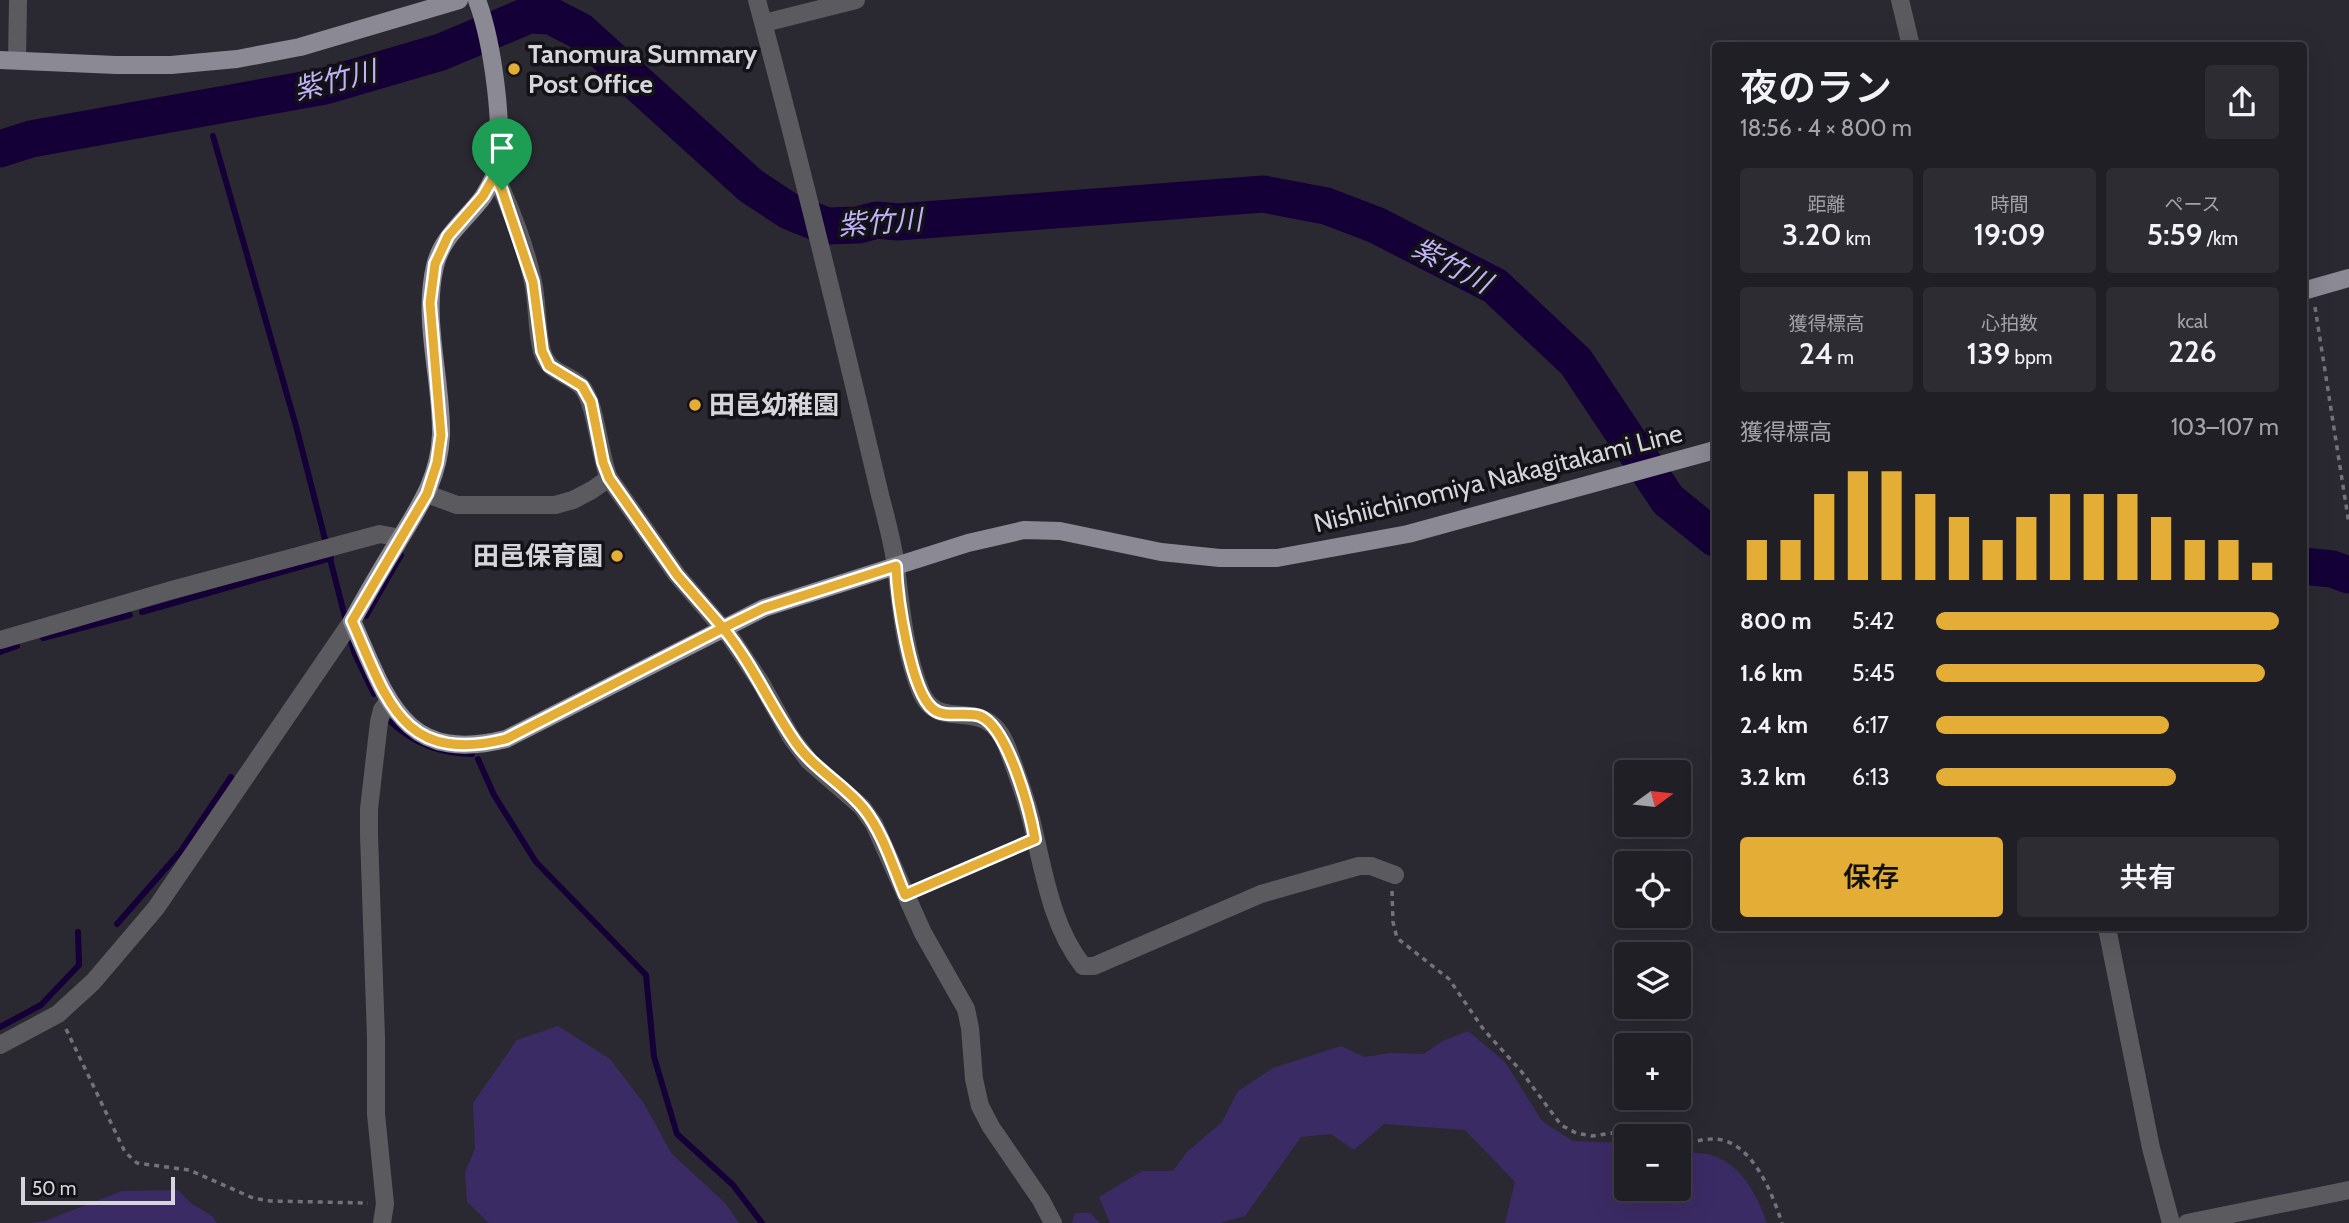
<!DOCTYPE html>
<html lang="ja">
<head>
<meta charset="utf-8">
<style>
  :root { --surface:#201f26; --page:#2d2c32; --text:#f1f3f6; --muted:#a2a2a7; --line:#3d3d43; --accent:#e4ad35 }
  body { margin:0; font-family:Cabin,"Noto Sans JP",sans-serif; background:var(--page); color:var(--text); height:100vh; display:flex; flex-direction:column; font-size:26px; white-space:nowrap }
  * { box-sizing:border-box; margin:0 }
  p { font-size:23px; color:var(--muted) }
  .icon { flex:none; width:38px; height:38px; fill:none; stroke:currentColor; stroke-width:2; stroke-linecap:round; stroke-linejoin:round }
  .map { position:relative; flex:1; overflow:hidden }
  .sheet { position:absolute; left:1712px; top:42px; width:595px; height:889px; display:flex; flex-direction:column; background:var(--surface); border-radius:7px; box-shadow:0 7px 28px #0002,0 0 0 2px var(--line) }
  .sheet>* { flex:none }
  .needle { width:46px; rotate:75deg }
  .buttons { position:absolute; left:1614px; top:760px; display:grid; gap:14px }
  .buttons a { display:grid; place-items:center; width:77px; height:77px; border-radius:7px; background:var(--surface); box-shadow:0 7px 28px #0002,0 0 0 2px var(--line); font-size:35px }
  .scale { position:absolute; left:21px; bottom:18px; width:154px; box-sizing:border-box; padding-left:7px; border:4px solid #d6d5db; border-top:0; font-size:19px; line-height:24px; white-space:nowrap; color:#d6d5db; -webkit-text-stroke:5px #131216; paint-order:stroke }
  .pin { position:absolute; display:grid; place-items:center; width:60px; height:60px; color:#fff; margin:-72px -30px; border-radius:50% 50% 50% 0; rotate:-45deg; box-shadow:0 0 7px #0007 }
  .pin .icon { rotate:45deg }
  .round { display:grid; place-items:center; flex:none; width:74px; height:74px; border-radius:7px; background:var(--page) }
  .summary { display:flex; align-items:center; justify-content:space-between; height:119px; padding:0 28px }
  h1 { font-size:38px; font-weight:600; line-height:52px }
  .figures { display:grid; grid-template-columns:repeat(3,1fr); gap:10px; height:119px; padding:7px 28px }
  .figures div { display:grid; align-content:center; border-radius:7px; background:var(--page); text-align:center }
  .figures b { font-size:30px; font-weight:600 }
  .figures small { font-size:19px; font-weight:400 }
  .figures p { font-size:19px }
  .chart { height:196px; padding:14px 28px }
  .chart p { display:flex; justify-content:space-between }
  .chart svg { width:100%; height:126px; margin-top:7px; stroke:var(--accent); stroke-width:6 }
  .cta { display:flex; gap:14px; margin-top:auto; padding:14px 28px }
  .cta a { flex:1; height:80px; border-radius:7px; background:var(--accent); color:#111; font-size:28px; font-weight:600; line-height:80px; text-align:center }
  .cta a+a { background:var(--page); color:var(--text) }
  ul { padding:0 28px; list-style:none; font-size:23px }
  li { display:grid; grid-template-columns:112px 84px 1fr; align-items:center; height:52px }
  li i { height:18px; border-radius:9px; background:var(--accent) }
  .map>svg:first-child { display:block }
</style>
</head>
<body>
<div class="map">
<svg width="2349" height="1223" viewBox="0 0 2349 1223">
  <rect width="100%" height="100%" fill="#2a2932"/>
  <path fill="#3b2b65" d="M558 1026 610 1059 645 1105 671 1153 726 1204 739 1223H489L467 1202 465 1172 475 1149 473 1103 517 1040Z
    M1468 1031 1505 1062 1542 1121 1573 1141 1626 1143V1188H1678V1151C1690 1153 1706 1152 1717 1157 1744 1169 1757 1196 1767 1223H1505L1515 1182 1465 1130 1384 1124 1354 1150 1331 1134 1301 1137 1245 1216 1220 1223H1110L1099 1197 1142 1171H1173L1187 1152 1222 1122 1238 1091 1273 1068 1341 1046 1364 1057 1391 1053 1424 1054 1443 1041Z
    M178 1190 191 1203 213 1217 217 1223H31L45 1221 122 1191Z
    M1075 1213H1090L1100 1223H1072Z"/>
  <g fill="none" stroke-linecap="round" stroke-linejoin="round">
    <path stroke="#140036" stroke-width="6" d="M213 136 296 426 346 621
      M142 612 331 558
      M358 613 366 616 401 555
      M348 632 354 652 374 694
      M43 638 130 615
      M0 652 17 646
      M391 722C415 744 439 753 472 754
      M478 759 494 795 536 862 646 975 654 1057 677 1134 733 1185 762 1223
      M117 924 181 851 231 777
      M0 1027 41 1005 79 965 78 932"/>
    <path stroke="#140036" stroke-width="37" d="M0 149 31 139 325 86 441 52 529 15 551 16 580 31 751 186 789 211 826 226 858 225 877 220 898 222 1263 194 1326 206 1376 225 1495 286 1576 362 1668 500 1715 538
      M2303 566 2332 569 2349 575"/>
    <path stroke="#73727a" stroke-width="3.5" stroke-dasharray="5 5" stroke-linecap="butt" d="M2315 307 2349 524
      M922 889 1017 846
      M1392 891 1393 922 1397 938 1449 979 1484 1030 1521 1071 1561 1125 1576 1133 1592 1136 1612 1133 1636 1136
      M66 1029 125 1152 137 1163 189 1170 253 1198 270 1201 368 1203
      M1678 1143C1690 1144 1700 1139 1711 1139 1751 1137 1772 1193 1782 1223"/>
    <path stroke="#5b5b5f" stroke-width="18" d="M757 0C801 164 841 329 880 495 886 518 893 543 896 567 901 609 905 653 921 692 940 736 985 691 1007 747 1016 771 1026 797 1032 823 1044 872 1051 925 1083 966H1094L1261 894 1359 866H1371L1395 875
      M1900 0 1911 46
      M764 23 856 0
      M17 60 18 0
      M495 175C510 206 526 248 533 282 538 304 536 329 542 351 549 374 567 372 581 386 596 401 599 455 609 478L677 575 731 638 761 683 791 737 809 761 862 807 874 824 923 933 966 1009 970 1028 974 1079 980 1106 991 1127 1041 1200 1053 1223
      M427 494 457 505H555L573 500 592 490 609 478
      M0 640 172 590 380 534 400 538
      M2107 928 2151 1148 2171 1223
      M0 1045 58 1014 93 982 156 908 352 621
      M382 1223 385 1204 376 1114V1038L369 835V809L379 722 382 710 388 702
      M2187 1223 2349 1190"/>
    <path stroke="#8b8a94" stroke-width="18" d="M477 0C492 40 506 132 495 173 493 181 487 190 483 197 466 220 442 236 435 266 422 321 442 379 441 435 439 479 419 507 398 542 382 568 367 594 352 621 387 698 402 765 506 739L764 608 968 543 1024 530 1060 531 1161 552 1220 558H1277L1408 534 1715 450
      M0 60 116 65H171L237 59 300 47 459 0
      M2303 291 2349 278"/>
  </g>
  <g fill="none" stroke-linecap="round" stroke-linejoin="round">
    <g stroke="#fff" stroke-width="14">
      <path id="route" d="M502 190 495 175 483 196 448 236 435 264 430 303 441 435 437 463 427 494 352 621C387 699 401 765 506 739L723 628C751 662 768 701 792 737 812 769 842 782 864 809 883 833 893 867 905 895L1035 839C1030 811 1008 727 980 716 966 711 945 719 933 709 910 691 897 596 896 566L764 608 723 628 677 575 609 478 603 462 591 402 582 386 549 366 542 351 533 282 502 190"/>
    </g>
    <use href="#route" stroke="#e4ad35" stroke-width="9"/>
  </g>
  <g fill="#e4ad35" stroke="#131216" stroke-width="2.5">
    <circle cx="514" cy="69" r="7"/>
    <circle cx="695" cy="405" r="7"/>
    <circle cx="617" cy="556" r="7"/>
  </g>
  <g text-anchor="middle" dominant-baseline="central" stroke-width="7" stroke-linejoin="round" paint-order="stroke">
    <g font-size="26" font-weight="bold" fill="#d6d5db" stroke="#131216" text-anchor="start">
      <text x="528" y="54">Tanomura Summary<tspan x="528" dy="30">Post Office</tspan></text>
      <text x="709" y="405">田邑幼稚園</text>
      <text x="603" y="556" text-anchor="end">田邑保育園</text>
    </g>
    <g font-size="26" fill="#d6d5db" stroke="#131216">
      <text transform="translate(1498 478) rotate(-14)">Nishiichinomiya Nakagitakami Line</text>
    </g>
    <g font-size="28" font-style="italic" fill="#c0b3f7" stroke="#131216">
      <text transform="translate(335 80) rotate(-14)">紫竹川</text>
      <text transform="translate(880 222) rotate(-4)">紫竹川</text>
      <text transform="translate(1452 265) rotate(28)">紫竹川</text>
    </g>
  </g>
</svg>
<div class="buttons">
<a><svg class="needle" viewBox="-14 -14 28 28"><path d="M0-13l5 13h-10z" fill="#e53935"/><path d="M0 13l5-13h-10z" fill="#a2a2a7"/></svg></a>
<a><svg class="icon" aria-label="locate" viewBox="0 0 24 24"><circle cx="12" cy="12" r="6"/><path d="M12 2v4M12 18v4M2 12h4M18 12h4"/></svg></a>
<a><svg class="icon" aria-label="layers" viewBox="0 0 24 24"><path d="M12 4l9 5-9 5-9-5zM3 14l9 5 9-5"/></svg></a>
<a>+</a>
<a>−</a>
</div>
<div class="scale">50 m</div>
<div class="pin" style="left:502px;top:190px;background:#1e9e55"><svg class="icon" aria-label="arrive" viewBox="0 0 24 24"><path d="M6 21V4h12l-3 4 3 4H6"/></svg></div>
<section class="sheet">
<div class="summary"><div><h1>夜のラン</h1><p>18:56 · 4 × 800 m</p></div><a class="round"><svg class="icon" aria-label="share" viewBox="0 0 24 24"><path d="M12 15V3M7 8l5-5 5 5M5 13v7h14v-7"/></svg></a></div>
<div class="figures">
<div><p>距離</p><b>3.20<small> km</small></b></div>
<div><p>時間</p><b>19:09</b></div>
<div><p>ペース</p><b>5:59<small> /km</small></b></div>
</div>
<div class="figures">
<div><p>獲得標高</p><b>24<small> m</small></b></div>
<div><p>心拍数</p><b>139<small> bpm</small></b></div>
<div><p>kcal</p><b>226</b></div>
</div>
<div class="chart"><p><span>獲得標高</span>103–107 m</p>
<svg viewBox="0 0 160 44" preserveAspectRatio="none"><path d="M5 44V30M15 44V30M25 44V14M35 44V6M45 44V6M55 44V14M65 44V22M75 44V30M85 44V22M95 44V14M105 44V14M115 44V14M125 44V22M135 44V30M145 44V30M155 44V38"/></svg>
</div>
<ul>
<li><b>800 m</b>5:42<i style="width:100%"></i></li>
<li><b>1.6 km</b>5:45<i style="width:96%"></i></li>
<li><b>2.4 km</b>6:17<i style="width:68%"></i></li>
<li><b>3.2 km</b>6:13<i style="width:70%"></i></li>
</ul>
<div class="cta"><a>保存</a><a>共有</a></div>
</section>
</div>
</body>
</html>
